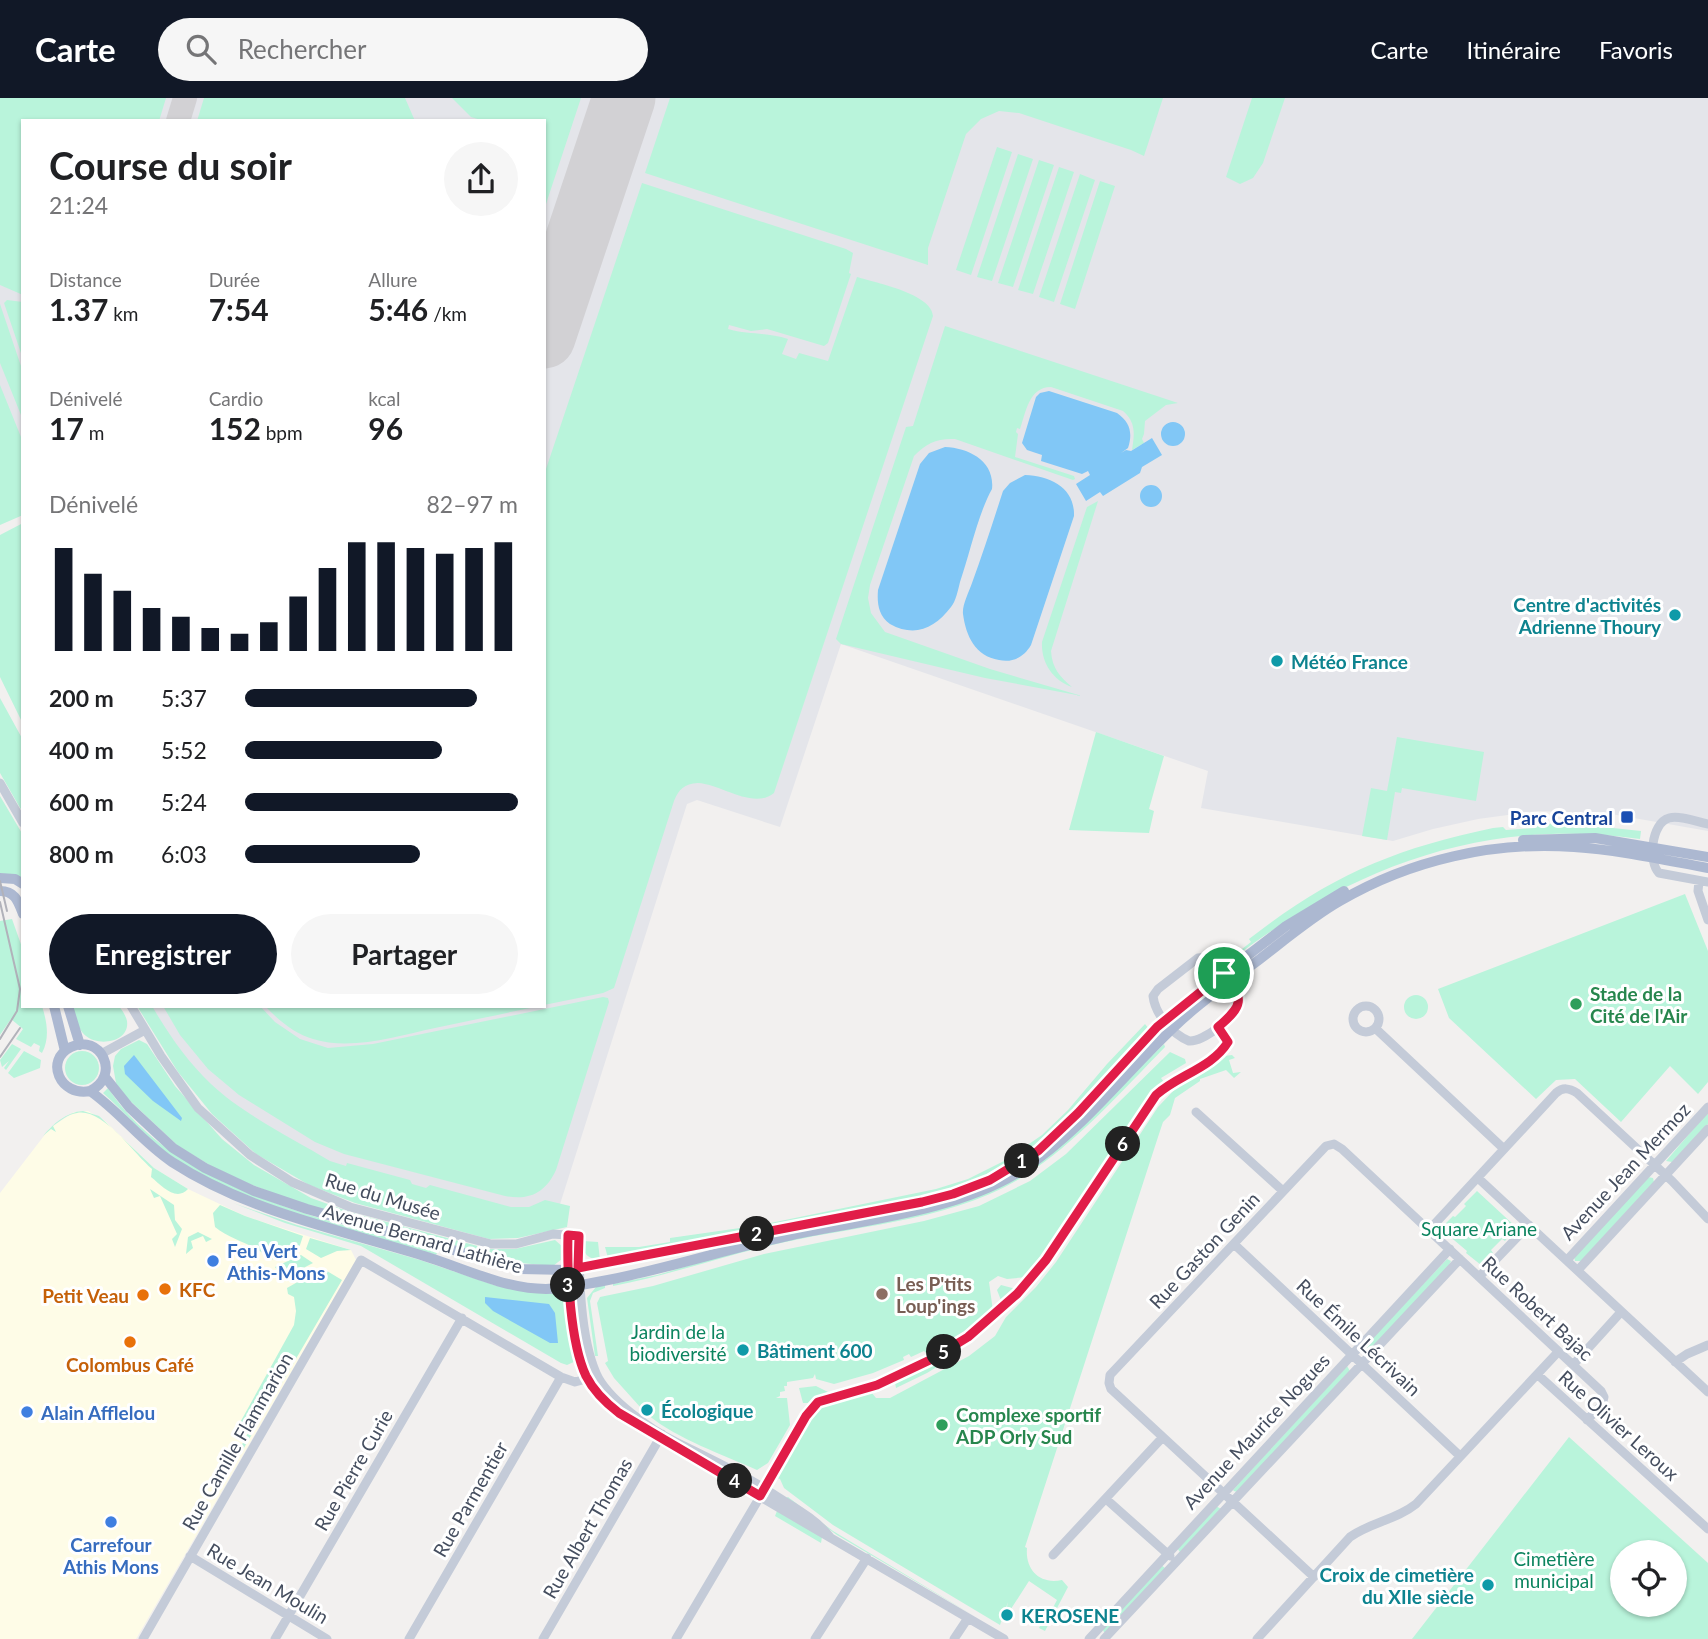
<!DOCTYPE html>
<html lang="fr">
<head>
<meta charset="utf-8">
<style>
  :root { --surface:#fff; --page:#f6f6f6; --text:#202124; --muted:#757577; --accent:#111827 }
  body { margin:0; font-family:Lato,sans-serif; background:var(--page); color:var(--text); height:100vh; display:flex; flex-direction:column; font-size:26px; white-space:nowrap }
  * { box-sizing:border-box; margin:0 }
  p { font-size:23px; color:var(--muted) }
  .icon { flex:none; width:38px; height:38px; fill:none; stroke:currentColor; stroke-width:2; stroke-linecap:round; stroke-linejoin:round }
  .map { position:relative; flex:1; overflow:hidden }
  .sheet { position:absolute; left:21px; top:21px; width:525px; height:889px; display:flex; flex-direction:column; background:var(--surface); border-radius:0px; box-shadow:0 2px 5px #0004 }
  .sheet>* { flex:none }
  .fabs { position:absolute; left:1610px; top:1442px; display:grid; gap:14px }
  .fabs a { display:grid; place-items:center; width:77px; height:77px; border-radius:50%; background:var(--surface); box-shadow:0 2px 5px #0004; font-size:35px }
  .pin { position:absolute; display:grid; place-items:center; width:60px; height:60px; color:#fff; margin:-30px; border:4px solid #fff; border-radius:50%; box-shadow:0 2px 7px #0007 }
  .km { position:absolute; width:35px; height:35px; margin:-18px; border-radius:50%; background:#222; color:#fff; font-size:19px; line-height:35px; text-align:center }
  .round { display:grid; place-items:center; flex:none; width:74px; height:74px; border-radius:37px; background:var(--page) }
  .overview { display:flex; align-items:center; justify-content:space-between; height:119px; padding:0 28px }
  h1 { font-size:38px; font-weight:700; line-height:52px }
  .metrics { display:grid; grid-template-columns:repeat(3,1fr); gap:10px; height:119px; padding:7px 28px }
  .metrics div { display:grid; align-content:center }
  .metrics b { font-size:30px; font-weight:700 }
  .metrics small { font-size:19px; font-weight:400 }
  .metrics p { font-size:19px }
  .chart { height:196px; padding:14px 28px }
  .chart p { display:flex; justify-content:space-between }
  .chart svg { width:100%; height:126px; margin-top:7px; stroke:var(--accent); stroke-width:6 }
  .action { display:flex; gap:14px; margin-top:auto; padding:14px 28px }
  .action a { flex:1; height:80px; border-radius:42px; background:var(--accent); color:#fff; font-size:28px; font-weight:700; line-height:80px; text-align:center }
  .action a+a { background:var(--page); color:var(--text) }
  ul { padding:0 28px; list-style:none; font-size:23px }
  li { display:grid; grid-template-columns:112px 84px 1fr; align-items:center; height:52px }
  li i { height:18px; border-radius:9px; background:var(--accent) }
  header { display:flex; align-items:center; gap:42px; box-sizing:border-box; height:98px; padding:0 35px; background:var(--accent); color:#fff }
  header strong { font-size:33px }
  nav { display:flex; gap:38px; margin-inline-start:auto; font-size:24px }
  .search { width:490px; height:63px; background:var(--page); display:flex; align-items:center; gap:18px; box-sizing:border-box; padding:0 24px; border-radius:38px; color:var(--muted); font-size:26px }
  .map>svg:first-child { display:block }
</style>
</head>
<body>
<header>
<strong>Carte</strong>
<div class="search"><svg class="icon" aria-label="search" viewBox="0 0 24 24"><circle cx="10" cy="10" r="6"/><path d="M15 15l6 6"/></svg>Rechercher</div>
<nav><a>Carte</a><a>Itinéraire</a><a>Favoris</a></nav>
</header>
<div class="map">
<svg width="1708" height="1541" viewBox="0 0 1708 1541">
  <rect width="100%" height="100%" fill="#f2f0ef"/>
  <path fill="#fefce7" d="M88 1013 105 1023 154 1070 188 1091 245 1118 351 1152 356 1162 136 1541H0V1095L50 1030 74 1014Z"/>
  <path fill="#e4e5ea" d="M0 0H1708V733L1611 716 1538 713 1478 721 1433 731 1393 743 1201 710 1208 673 841 546 780 729 697 702 687 706 555 1122 316 1087 210 1000 147 908H544V23H23V390L0 325Z"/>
  <path fill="#b9f4db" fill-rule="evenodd" d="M0 0H166L159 23H23V197L0 187Z
    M204 0H405L415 23H197Z
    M452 0H581L544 112V23H484L471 19Z
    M670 0H1163L1144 58 1131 52 1019 15 999 13 981 21 966 36 928 150V167L645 75Z
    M1252 0H1285L1263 65 1253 80 1240 86 1226 79Z
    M997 49 1012 54 971 177 956 172Z
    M1018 56 1033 61 992 183 977 179Z
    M1039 62 1054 67 1013 189 998 185Z
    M1059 69 1074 74 1033 196 1018 192Z
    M1080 76 1095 82 1054 204 1039 199Z
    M1100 83 1115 88 1075 211 1060 206Z
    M642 85 846 151 853 155 849 175 851 176 828 245 824 248 767 231 751 233 729 227 728 231C749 237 767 234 788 241L782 256 796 261 799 255 828 263 857 179C877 185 932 196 933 218L774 695C753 712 721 686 698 685 684 686 679 691 674 703L614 890 603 895 544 907V377Z
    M7 202 23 204V261L4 205Z
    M0 206 23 274V322L0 265Z
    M945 228 1178 305 1166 307 1145 323 1144 336 1142 341 1144 345 1132 352C1134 338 1137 325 1123 313L1051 289C1029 289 1026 314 1020 331L1017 330 1016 334 1018 336 1015 359 1074 378 1075 381 1073 382 955 341C938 340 926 345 914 358L870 487 868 500 871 515 885 534 990 571 1082 598 985 580 841 546 836 541 906 329 913 328Z
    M0 287 23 344V417L0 427Z
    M1098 403 1051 553C1052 570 1060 579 1072 589 1052 582 1041 564 1042 544L1087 409Z
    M23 425V626L0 579V437Z
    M0 600 23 642V715L0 675Z
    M1096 634 1164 658 1149 711 1154 713 1149 735 1069 732Z
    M1397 639 1484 654 1476 703 1402 690 1401 695 1395 694 1387 742 1362 738 1371 690 1387 693Z
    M0 698 23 737V780L0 775Z
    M1566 725 1641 733 1640 741C1486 719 1354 768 1234 860L1233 858 1251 844 1249 841C1330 778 1393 751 1493 730L1503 729 1506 732 1535 730 1538 726Z
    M1685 796 1708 853V984L1698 996 1670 968 1621 1024 1575 981 1556 982 1536 1001 1449 920 1438 891Z
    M12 821 23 852V908H42C47 924 50 940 42 955L39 953 40 948 34 945 31 949 16 941 23 931 11 921 0 937V823Z
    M1404 909a12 12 0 1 1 24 0a12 12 0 1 1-24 0Z
    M603 899 608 900 609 904 556 1072C546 1094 530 1103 505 1098L344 1056 315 1044 239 997 208 971 180 937 163 908H260L275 924 300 941 328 950 373 946Z
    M72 908H119C122 912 126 918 127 923 130 944 99 949 86 938 78 932 75 918 72 908Z
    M137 908H152C169 937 187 963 211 986 244 1017 292 1040 330 1063L346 1068 347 1065 410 1082 412 1086 426 1090 430 1087 511 1109H529L545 1102 570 1108 567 1129 518 1140 489 1141 355 1105 309 1087 256 1056 212 1016 178 974Z
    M265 908H540C505 915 470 923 435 930 397 938 351 953 313 941 295 936 278 922 265 908Z
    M1145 926 1149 931C1107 975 1071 1029 1019 1062 967 1095 907 1104 848 1116 768 1132 688 1146 608 1160L605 1149H639L670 1144V1140L761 1127 936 1091 968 1081 1006 1062 1042 1037 1068 1012 1107 966Z
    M139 942 147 946 175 988 222 1041 254 1067 311 1100 353 1115 489 1151H515L555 1142 564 1150 562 1161 553 1168 510 1164 299 1105 247 1085 213 1069 178 1048 126 999 116 985 113 968 115 958 121 951Z
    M12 946 21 951 6 972 4 970 9 963 2 969 0 962Z
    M1164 946 1165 949C1123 992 1075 1046 1024 1078 949 1125 851 1127 768 1148 716 1160 666 1178 613 1188V1186L657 1177 762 1146 981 1097 1082 1026Z
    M24 953 41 962 40 970 14 980 8 975Z
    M65 970a17 17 0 1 1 34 0a17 17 0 1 1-34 0Z
    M1170 954 1185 961 1186 965 1161 980 1164 984 1146 1002 1046 1154 1027 1179 1007 1181 998 1178 989 1184 993 1213 942 1250 926 1255 924 1253 911 1259 909 1256 903 1259 904 1262 873 1275 834 1286 816 1281 815 1276 813 1280 787 1284V1288H784L785 1293 780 1294V1298L776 1300H787L790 1327 768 1365 757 1372C722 1356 679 1342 648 1317L651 1312 645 1308 641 1310 614 1280 605 1265 608 1263 597 1205 600 1199 653 1188 764 1156 924 1123 979 1108 1030 1083 1066 1056Z
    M1232 957 1235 960 1229 962 1233 975 1241 974 1234 980 1226 972 1200 981V983L1175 1000 1170 1017 1163 1024 1158 1039 1025 1449 1027 1450C1025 1472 1040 1487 1062 1482L1068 1489 1045 1533 1039 1530 1044 1520 1047 1521 1057 1502 1029 1483 1009 1514 1006 1513 1008 1504 1000 1527 833 1427 784 1390 780 1381 777 1380 778 1376 817 1311 826 1306 867 1295H872L876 1300H890L969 1258 995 1238 1006 1219 1036 1189 1056 1164 1158 1009 1176 990 1175 988 1224 958Z
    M108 990C175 1092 327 1122 438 1153L436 1157C349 1131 246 1111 170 1057 145 1040 126 1015 103 995Z
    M83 1013 99 1018 154 1070 188 1091C176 1104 162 1088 151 1079L152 1071C134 1056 103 1010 77 1015 68 1016 60 1023 53 1028L56 1034 51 1031 43 1038C53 1026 66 1014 83 1013Z
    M1708 1014V1026L1672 1064 1666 1063Z
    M1648 1079 1653 1080 1654 1084 1581 1163H1575L1574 1159Z
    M150 1091 174 1107 175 1122 182 1131 175 1149 172 1141 177 1136 160 1098 154 1100Z
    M1477 1093 1516 1129 1505 1143 1502 1141 1491 1152 1493 1155 1481 1167 1466 1155 1467 1153 1442 1132 1443 1128 1453 1118 1455 1119 1466 1108 1464 1106Z
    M233 1105 297 1127 420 1162 497 1188 557 1196 563 1201 566 1207 576 1263 567 1267 561 1265 361 1148 285 1125Z
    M220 1107 245 1118 303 1138 299 1150 271 1162C256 1146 232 1143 215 1129L213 1115Z
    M198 1134 212 1141 206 1144 203 1138 191 1143 193 1150 186 1156 188 1139Z
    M310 1140 351 1152 337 1153 321 1160 306 1151Z
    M583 1143 598 1144 600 1162C587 1161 582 1155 583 1143Z
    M301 1157 313 1165 286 1179 281 1178 275 1169Z
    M1447 1161 1451 1163 1448 1169 1367 1255 1363 1254 1362 1251Z
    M322 1170 342 1182 238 1360H235L250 1331 237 1330 294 1227 296 1213 294 1199 288 1196 287 1190Z
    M605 1187V1190L593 1195 590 1203 598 1258H595L587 1200 596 1189Z
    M1001 1187 1016 1191 1002 1205 997 1192Z
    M958 1256 927 1275 896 1290 895 1284 941 1262Z
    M1347 1268 1350 1273 1237 1394 1234 1393 1233 1392Z
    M816 1288 828 1294H837L817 1299 808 1305H803L799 1290Z
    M1569 1339 1708 1465V1541H1412ZM1622 1454H1675V1507H1622Z
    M788 1399 833 1433 976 1519 837 1437 786 1400Z
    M1216 1408 1221 1411 1180 1454 1177 1450Z
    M777 1413 822 1439 821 1445 775 1418Z
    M1161 1467 1165 1470 1164 1474 1107 1534H1104L1102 1530Z"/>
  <path fill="#81c7f6" d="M1049 293 1117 315C1130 324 1133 335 1128 350L1121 355 1126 352 1131 353 1152 340 1162 357 1142 369 1140 375 1103 398 1100 394 1086 403 1076 386 1090 377 1088 373 1082 376 1041 363 1042 357 1027 352 1022 345 1036 299 1040 295Z
    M1161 336a12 12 0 1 1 24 0a12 12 0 1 1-24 0Z
    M945 349C969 350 995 363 992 391 978 416 970 455 960 484 958 492 956 503 951 509 935 530 915 540 890 526 878 518 877 504 878 492L920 366 929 355Z
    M1025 377C1051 378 1075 390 1074 418L1031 547C1024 559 1013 565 999 562 975 558 966 538 963 516 962 507 969 494 972 485 983 455 993 424 1003 393L1010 385Z
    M1140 398a11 11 0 1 1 22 0a11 11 0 1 1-22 0Z
    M134 957 182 1020 181 1023 153 1003 125 976 124 968Z
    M485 1199 549 1206 555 1215 558 1245H550L493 1213 485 1205Z"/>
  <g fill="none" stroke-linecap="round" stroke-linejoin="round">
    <path stroke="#d2d1d4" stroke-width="24" d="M178 23 185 0"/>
    <path stroke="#d2d1d4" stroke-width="63" d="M544 239 624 0"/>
    <path stroke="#c4cbd8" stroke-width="9" d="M0 685 23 725
      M1708 726C1697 724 1680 717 1669 720 1651 725 1648 764 1659 775L1708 784
      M1699 783 1698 793 1708 822
      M1208 859C1219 865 1241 889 1239 903 1238 918 1203 944 1189 943 1172 936 1155 916 1153 898L1158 891 1198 860Z
      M131 908 161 958 198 1010 250 1057 292 1084 350 1109 491 1146H516L553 1136 579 1138C579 1178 580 1238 596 1275 607 1301 651 1332 676 1344 708 1360 740 1374 770 1394 791 1408 814 1419 830 1439
      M1353 921a13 13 0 1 1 26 0a13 13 0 1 1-26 0Z
      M1375 930 1504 1051
      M101 956 145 932
      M1196 1014 1283 1093
      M1478 1080 1708 1294
      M1429 1132 1556 995C1563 989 1569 990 1577 995L1672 1083 1708 1121
      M568 1137C567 1173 570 1252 589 1283 600 1302 618 1315 637 1326
      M1234 1146 1460 1358
      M1567 1162 1708 1009
      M1578 1172 1708 1031
      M1479 1179 1529 1127
      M1675 1264 1687 1256 1708 1247
      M1573 1267 1621 1214
      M1538 1277 1708 1431
      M673 1348 1004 1541
      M1106 1401 1170 1458
      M1053 1457 1162 1340
      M190 1458 327 1541
      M1314 1479 1111 1291 1109 1285 1110 1277 1326 1048 1334 1046 1342 1051 1601 1293 1604 1299 1602 1307 1587 1322
      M143 1541 361 1162 561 1279 575 1284 597 1278
      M275 1541 462 1220
      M409 1541 561 1279
      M543 1541 662 1336
      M676 1541 813 1309 818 1304 877 1287 920 1268 968 1239 997 1216 1017 1196 1046 1162 1156 997C1178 977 1212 970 1228 944L1218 929
      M815 1541 867 1460
      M954 1541 968 1520
      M1089 1541 1450 1151
      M1104 1541 1460 1161
      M1257 1541 1350 1439C1371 1424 1396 1422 1416 1406L1558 1254"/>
    <path stroke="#acb8d1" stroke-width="10" d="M1523 742 1595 740 1708 759
      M0 780 15 781 23 786
      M0 793C15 793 18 803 23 816
      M54 908 65 953
      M68 908 80 947
      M105 979 129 1009 173 1050 205 1070 254 1093 307 1111 521 1171 567 1172 828 1122
      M90 993C122 977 100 935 71 949 44 962 60 999 90 993 120 1014 142 1044 172 1064 249 1114 338 1131 424 1158 464 1170 504 1191 546 1191 567 1190 588 1186 608 1182 670 1170 730 1150 792 1137 866 1122 962 1112 1025 1070 1082 1032 1125 975 1175 928 1201 903 1232 882 1260 861 1286 841 1312 819 1340 803 1410 762 1494 743 1574 749 1619 752 1664 762 1708 770
      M1064 1030 1157 929 1175 913 1286 828 1344 793"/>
    <path stroke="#b1b2ba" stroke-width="2" d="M0 783 7 813
      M0 804 20 891 17 913 0 941
      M0 959 20 930"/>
  </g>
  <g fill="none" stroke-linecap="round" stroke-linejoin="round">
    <g stroke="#fff" stroke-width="14">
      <path id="route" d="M1224 875C1245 901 1243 908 1218 929L1228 944C1212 970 1178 977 1156 997L1046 1162 1017 1196 968 1239 932 1261 877 1287 818 1304 806 1318 760 1398 619 1315C606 1305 594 1294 586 1278 570 1244 567 1175 568 1137L579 1138 578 1170 922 1104 953 1096 990 1082 1038 1053 1078 1015 1157 929Z"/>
    </g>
    <use href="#route" stroke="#e11d48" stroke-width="9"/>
  </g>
  <g fill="#0f9aa8" stroke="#fff" stroke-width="2.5">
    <circle cx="1675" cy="517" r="7"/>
    <circle cx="1277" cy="563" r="7"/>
    <circle cx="743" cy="1252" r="7"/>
    <circle cx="647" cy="1312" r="7"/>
    <circle cx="1488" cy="1487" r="7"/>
    <circle cx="1007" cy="1517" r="7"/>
  </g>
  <rect fill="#1a4fb4" stroke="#fff" stroke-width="2.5" x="1620" y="712" width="14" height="14" rx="3.5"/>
  <g fill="#2e9e5b" stroke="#fff" stroke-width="2.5">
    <circle cx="1576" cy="906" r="7"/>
    <circle cx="942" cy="1327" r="7"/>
  </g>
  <g fill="#3f7fe0" stroke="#fff" stroke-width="2.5">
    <circle cx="213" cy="1163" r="7"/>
    <circle cx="27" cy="1314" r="7"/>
    <circle cx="111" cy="1424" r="7"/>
  </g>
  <g fill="#e8710a" stroke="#fff" stroke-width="2.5">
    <circle cx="165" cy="1191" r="7"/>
    <circle cx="143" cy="1197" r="7"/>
    <circle cx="130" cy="1244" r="7"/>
  </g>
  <circle fill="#8d6e63" stroke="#fff" stroke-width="2.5" cx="882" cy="1196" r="7"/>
  <g text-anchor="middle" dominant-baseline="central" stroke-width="6" stroke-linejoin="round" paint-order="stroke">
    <g font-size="19" font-weight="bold" fill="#0d838f" stroke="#fff" text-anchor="start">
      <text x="1661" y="506" text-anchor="end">Centre d'activités<tspan x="1661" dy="22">Adrienne Thoury</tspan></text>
      <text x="1291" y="563">Météo France</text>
      <text x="757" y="1252">Bâtiment 600</text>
      <text x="661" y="1312">Écologique</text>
      <text x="1474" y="1476" text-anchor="end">Croix de cimetière<tspan x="1474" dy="22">du XIIe siècle</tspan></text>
      <text x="1021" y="1517">KEROSENE</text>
    </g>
    <g font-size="19" font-weight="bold" fill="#164399" stroke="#fff" text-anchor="end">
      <text x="1613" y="719">Parc Central</text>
    </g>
    <g font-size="19" font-weight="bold" fill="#27864d" stroke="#fff" text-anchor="start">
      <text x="1590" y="895">Stade de la<tspan x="1590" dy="22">Cité de l'Air</tspan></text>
      <text x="956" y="1316">Complexe sportif<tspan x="956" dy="22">ADP Orly Sud</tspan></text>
    </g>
    <g font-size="19" fill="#454e5f" stroke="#fff">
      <text transform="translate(1625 1073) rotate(-47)">Avenue Jean Mermoz</text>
      <text transform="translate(383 1098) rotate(17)">Rue du Musée</text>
      <text transform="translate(423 1140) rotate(16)">Avenue Bernard Lathière</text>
      <text transform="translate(1204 1152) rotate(-47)">Rue Gaston Genin</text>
      <text transform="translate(1538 1210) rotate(43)">Rue Robert Bajac</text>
      <text transform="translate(1359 1239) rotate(43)">Rue Émile Lécrivain</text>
      <text transform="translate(1619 1327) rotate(42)">Rue Olivier Leroux</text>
      <text transform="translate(1256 1333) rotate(-47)">Avenue Maurice Nogues</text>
      <text transform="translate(237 1343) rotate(-60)">Rue Camille Flammarion</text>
      <text transform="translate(353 1372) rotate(-60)">Rue Pierre Curie</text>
      <text transform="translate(470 1401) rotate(-60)">Rue Parmentier</text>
      <text transform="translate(587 1430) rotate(-60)">Rue Albert Thomas</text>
      <text transform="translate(268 1485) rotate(31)">Rue Jean Moulin</text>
    </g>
    <g font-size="19" fill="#0c845f" stroke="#fff">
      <text x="1479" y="1130">Square Ariane</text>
      <text x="678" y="1233">Jardin de la<tspan x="678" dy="22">biodiversité</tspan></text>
      <text x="1554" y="1460">Cimetière<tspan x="1554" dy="22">municipal</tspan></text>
    </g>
    <g font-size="19" font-weight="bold" fill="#366cbe" stroke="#fff" text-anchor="start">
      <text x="227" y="1152">Feu Vert<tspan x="227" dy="22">Athis-Mons</tspan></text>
      <text x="41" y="1314">Alain Afflelou</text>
      <text x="111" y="1446" text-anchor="middle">Carrefour<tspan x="111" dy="22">Athis Mons</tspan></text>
    </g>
    <g font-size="19" font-weight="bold" fill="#785e54" stroke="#fff" text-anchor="start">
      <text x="896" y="1185">Les P'tits<tspan x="896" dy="22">Loup'ings</tspan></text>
    </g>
    <g font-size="19" font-weight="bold" fill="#c56008" stroke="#fff" text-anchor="start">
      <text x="179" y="1191">KFC</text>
      <text x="129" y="1197" text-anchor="end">Petit Veau</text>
      <text x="130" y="1266" text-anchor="middle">Colombus Café</text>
    </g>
  </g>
</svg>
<div class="fabs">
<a><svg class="icon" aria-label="locate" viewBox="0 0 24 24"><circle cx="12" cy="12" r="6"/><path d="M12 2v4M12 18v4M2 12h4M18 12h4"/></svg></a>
</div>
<div class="pin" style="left:1224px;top:875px;background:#1e9e55"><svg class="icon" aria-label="arrive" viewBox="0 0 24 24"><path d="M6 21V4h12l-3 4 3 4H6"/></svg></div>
<b class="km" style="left:1022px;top:1063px">1</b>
<b class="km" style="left:757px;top:1136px">2</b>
<b class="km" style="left:568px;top:1187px">3</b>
<b class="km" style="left:735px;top:1383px">4</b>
<b class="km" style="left:944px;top:1254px">5</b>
<b class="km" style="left:1123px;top:1046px">6</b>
<section class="sheet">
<div class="overview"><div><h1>Course du soir</h1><p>21:24</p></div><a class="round"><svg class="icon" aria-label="share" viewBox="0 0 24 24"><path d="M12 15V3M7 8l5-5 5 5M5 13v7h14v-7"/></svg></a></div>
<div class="metrics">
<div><p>Distance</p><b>1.37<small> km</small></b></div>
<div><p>Durée</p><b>7:54</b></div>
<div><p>Allure</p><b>5:46<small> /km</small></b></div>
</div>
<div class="metrics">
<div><p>Dénivelé</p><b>17<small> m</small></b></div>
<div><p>Cardio</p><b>152<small> bpm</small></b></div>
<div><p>kcal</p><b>96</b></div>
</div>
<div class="chart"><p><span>Dénivelé</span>82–97 m</p>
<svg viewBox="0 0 160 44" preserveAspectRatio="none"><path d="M5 44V8M15 44V17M25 44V23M35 44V29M45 44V32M55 44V36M65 44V38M75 44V34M85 44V25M95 44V15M105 44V6M115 44V6M125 44V8M135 44V10M145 44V8M155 44V6"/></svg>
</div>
<ul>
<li><b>200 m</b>5:37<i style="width:85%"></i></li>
<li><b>400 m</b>5:52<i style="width:72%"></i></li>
<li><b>600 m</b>5:24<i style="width:100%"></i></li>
<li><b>800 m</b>6:03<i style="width:64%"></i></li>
</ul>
<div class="action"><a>Enregistrer</a><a>Partager</a></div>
</section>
</div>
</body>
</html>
